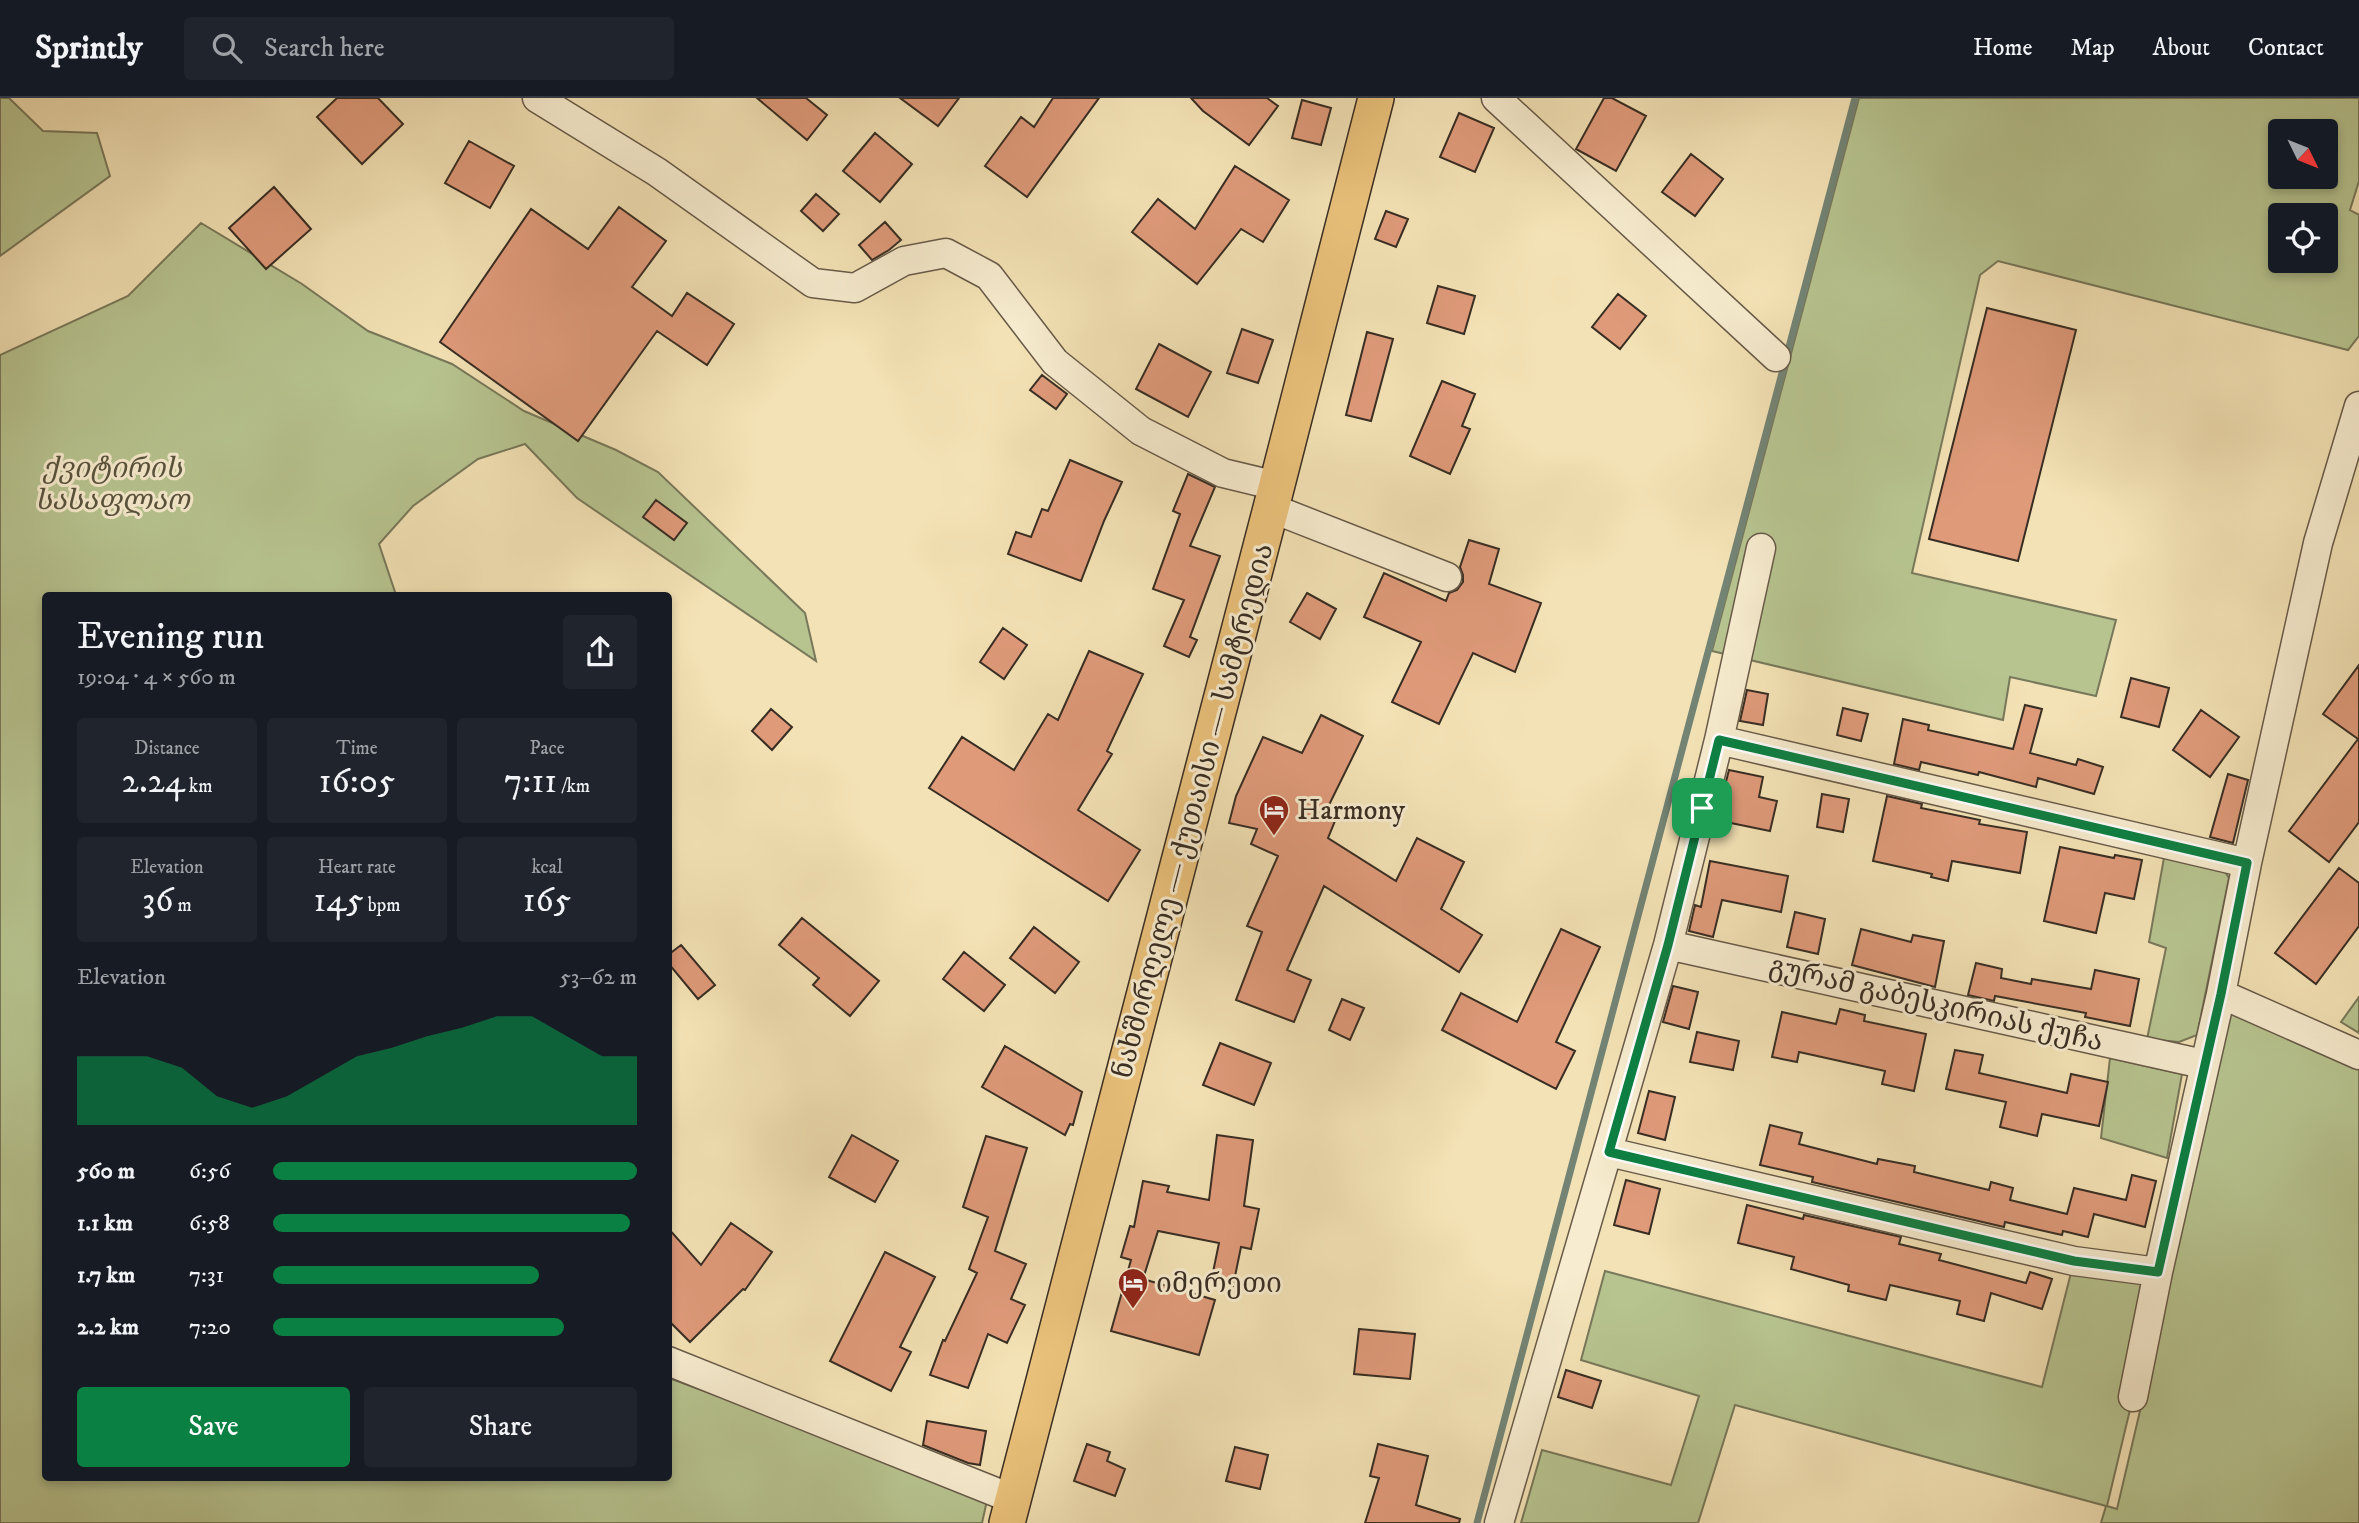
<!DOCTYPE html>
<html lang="en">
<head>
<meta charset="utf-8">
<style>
  :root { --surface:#171b24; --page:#20242c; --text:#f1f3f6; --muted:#9ea1a6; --line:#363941; --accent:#0b8043 }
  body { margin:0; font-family:"IM FELL DW Pica","Noto Serif Georgian",serif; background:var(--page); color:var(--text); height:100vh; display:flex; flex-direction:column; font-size:26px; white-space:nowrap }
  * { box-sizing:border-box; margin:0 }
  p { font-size:23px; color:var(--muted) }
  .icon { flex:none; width:38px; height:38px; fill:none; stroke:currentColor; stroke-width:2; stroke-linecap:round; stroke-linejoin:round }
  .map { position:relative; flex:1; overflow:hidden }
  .details { position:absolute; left:42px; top:494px; width:630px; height:889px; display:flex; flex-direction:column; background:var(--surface); border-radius:7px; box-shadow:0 4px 10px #0003 }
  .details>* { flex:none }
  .needle { width:46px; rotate:133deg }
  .controls { position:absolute; left:2268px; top:21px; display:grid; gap:14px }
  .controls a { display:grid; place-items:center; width:70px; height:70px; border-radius:7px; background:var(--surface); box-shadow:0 4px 10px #0003; font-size:35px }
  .pin { position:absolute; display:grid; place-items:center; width:60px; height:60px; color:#fff; margin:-30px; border-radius:14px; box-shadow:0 4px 10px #0006 }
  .round { display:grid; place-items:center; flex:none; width:74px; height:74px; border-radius:7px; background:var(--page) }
  .summary { display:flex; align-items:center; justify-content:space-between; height:119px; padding:0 35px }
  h1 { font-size:38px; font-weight:600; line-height:52px }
  .stats { display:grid; grid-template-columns:repeat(3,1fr); gap:10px; height:119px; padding:7px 35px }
  .stats div { display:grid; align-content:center; border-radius:7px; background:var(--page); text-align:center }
  .stats b { font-size:35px; font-weight:600 }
  .stats small { font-size:19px; font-weight:400 }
  .stats p { font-size:19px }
  .chart { height:196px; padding:14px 35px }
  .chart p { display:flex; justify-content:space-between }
  .chart svg { width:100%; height:126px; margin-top:7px; fill:var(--accent); opacity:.7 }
  .button { display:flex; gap:14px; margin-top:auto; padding:14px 35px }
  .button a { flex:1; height:80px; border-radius:7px; background:var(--accent); color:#fff; font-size:28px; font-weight:600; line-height:80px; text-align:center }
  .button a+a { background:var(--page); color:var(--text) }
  ul { padding:0 35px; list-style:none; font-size:23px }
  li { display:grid; grid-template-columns:112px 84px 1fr; align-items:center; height:52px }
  li i { height:18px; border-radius:9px; background:var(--accent) }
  header { display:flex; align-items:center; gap:42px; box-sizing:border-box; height:98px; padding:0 35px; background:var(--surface); border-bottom:2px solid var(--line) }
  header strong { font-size:33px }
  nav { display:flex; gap:38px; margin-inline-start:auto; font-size:24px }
  .search { width:490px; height:63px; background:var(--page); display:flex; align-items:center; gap:18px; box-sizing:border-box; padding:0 24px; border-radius:7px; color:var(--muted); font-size:26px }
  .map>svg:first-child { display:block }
</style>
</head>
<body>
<header>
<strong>Sprintly</strong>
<div class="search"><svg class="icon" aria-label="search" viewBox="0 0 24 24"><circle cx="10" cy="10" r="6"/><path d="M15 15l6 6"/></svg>Search here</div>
<nav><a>Home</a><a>Map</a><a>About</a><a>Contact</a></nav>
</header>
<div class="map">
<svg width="2359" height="1425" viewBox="0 0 2359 1425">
  <rect width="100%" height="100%" fill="#f3e2b5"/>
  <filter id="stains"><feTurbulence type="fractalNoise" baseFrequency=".00286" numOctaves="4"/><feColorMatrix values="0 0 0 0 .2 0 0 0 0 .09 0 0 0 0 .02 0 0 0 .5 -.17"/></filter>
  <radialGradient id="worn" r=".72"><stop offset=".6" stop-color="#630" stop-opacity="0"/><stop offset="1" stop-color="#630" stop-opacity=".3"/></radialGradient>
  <path fill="#b7c490" stroke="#78785a" stroke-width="2" fill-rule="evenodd" d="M0 0H9L43 33 97 35 110 78 0 158Z
    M1859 0H2359V83L2350 112 2359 117V238L2348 252 1998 163 1980 177 1912 475 2116 522 2096 598 2010 579 2003 622 1712 553ZM2280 33H2326V79H2280ZM2280 117H2326V163H2280Z
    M201 125 302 186 368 233 452 266 524 313 616 352 658 374 805 515 816 563 577 400 525 346 478 361 413 408 379 446 396 497H46V1379H668L669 1280 988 1398 982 1425H0V257L128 198Z
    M2165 754 2221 767 2229 780 2197 937 2179 944 2147 941 2166 850 2149 844Z
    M2359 899V935L2341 924Z
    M2226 907 2359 964V1425H2101L2106 1408 1735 1307 1698 1425H1521L1542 1352 1671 1387 1699 1298 1581 1262 1605 1173 2042 1289 2074 1163 2158 1174 2133 1299 2107 1408 2117 1411 2143 1300Z
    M2110 960 2182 976 2167 1060 2101 1040Z"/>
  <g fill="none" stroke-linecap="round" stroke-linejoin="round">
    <path stroke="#738475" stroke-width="7" d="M1477 1425 1855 0"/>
  </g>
  <path fill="#df9a7a" stroke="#382d23" stroke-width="2" d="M337 0H378L403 26 362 66 317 19Z
    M757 0H806L827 17 807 42Z
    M900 0H959L938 28Z
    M1053 0H1099L1027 99 985 68 1021 19 1034 29Z
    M1191 0H1267L1278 8 1249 47 1203 13Z
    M1604 0H1612L1646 18 1616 73 1576 51Z
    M1302 2 1331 10 1321 47 1292 40Z
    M1459 15 1494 30 1475 74 1440 59Z
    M875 35 912 66 880 104 843 73Z
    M469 43 514 68 490 110 445 85Z
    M1691 56 1723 81 1695 118 1662 94Z
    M1235 68 1289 102 1263 144 1241 131 1197 186 1132 134 1158 101 1195 131Z
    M274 89 311 131 266 171 229 130Z
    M816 96 839 116 823 133 801 113Z
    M619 109 666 143 632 189 672 218 687 195 734 226 707 267 657 233 578 343 440 244 531 111 588 151Z
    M1386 113 1408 121 1396 149 1375 141Z
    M885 124 901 142 889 152 872 162 859 147Z
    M1438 188 1475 198 1464 236 1427 225Z
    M1618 196 1646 218 1620 251 1592 229Z
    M1987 210 2076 232 2018 463 1929 441Z
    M1242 231 1273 242 1258 285 1227 275Z
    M1367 234 1393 241 1371 323 1346 317Z
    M1159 246 1211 274 1188 319 1136 291Z
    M1042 277 1067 296 1056 311 1030 292Z
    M1442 283 1475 296 1462 328 1470 331 1450 376 1410 358Z
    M1070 362 1122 384 1104 423 1081 483 1008 456 1016 434 1031 439 1042 411 1048 413Z
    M1188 376 1215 389 1190 448 1220 458 1190 539 1197 542 1189 559 1164 548 1184 502 1153 491 1180 416 1173 413Z
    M656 402 687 425 674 442 643 419Z
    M1469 442 1499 451 1489 486 1541 505 1515 574 1473 555 1439 626 1392 604 1421 544 1364 519 1384 475 1446 503 1449 495 1457 492 1463 484V477L1460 469Z
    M1307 495 1336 511 1320 541 1290 524Z
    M1003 530 1027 547 1004 581 980 564Z
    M1089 553 1143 576 1107 653 1112 656 1078 712 1140 752 1108 803 929 690 962 639 1014 672 1048 616 1058 622Z
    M2359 567V724L2329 764 2289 733 2358 641 2323 616Z
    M2131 580 2169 590 2159 629 2121 619Z
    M1747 592 1768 596 1763 627 1740 623Z
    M2025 607 2042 611 2030 655 2076 667 2078 661 2103 669 2094 696 2038 680 2036 689 1979 674 1978 677 1921 664 1919 672 1894 666 1903 621 1929 627 1928 632 2013 651Z
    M1843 610 1868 616 1861 643 1837 637Z
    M771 611 792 629 772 652 752 633Z
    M2201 612 2239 639 2210 679 2173 652Z
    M1321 617 1363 638 1326 713 1337 718 1328 740 1396 783 1417 740 1464 764 1441 811 1482 837 1459 874 1324 788 1287 872 1311 882 1294 924 1236 902 1262 834 1247 828 1278 758 1251 746 1257 731 1229 725 1236 698 1263 639 1302 655Z
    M1729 672 1763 679 1759 699 1777 703 1770 733 1716 722Z
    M2228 676 2248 682 2233 745 2210 739Z
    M1822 696 1849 701 1843 734 1817 729Z
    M1887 698 1922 706 1921 710 1980 722 1979 726 2027 734 2020 775 1952 763 1948 783 1931 779 1932 776 1873 763Z
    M2060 749 2114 760 2115 757 2142 762 2134 801 2105 795 2096 835 2044 823Z
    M1710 763 1788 778 1781 814 1722 802 1713 839 1689 833 1695 807 1701 809Z
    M2339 770 2359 785V828L2316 886 2275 855Z
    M1795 814 1825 821 1818 856 1787 849Z
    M802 820 879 883 850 918 813 887 819 880 779 847Z
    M1034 829 1079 864 1055 895 1010 860Z
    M1561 831 1600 849 1556 944 1575 953 1556 991 1442 932 1461 895 1517 924Z
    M1861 831 1911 844 1913 837 1944 843 1935 889 1852 867Z
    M681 847 715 887 698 901 668 865V857Z
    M964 854 1005 887 984 913 943 881Z
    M1976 865 2002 871 2001 880 2031 886 2032 881 2091 891 2095 872 2139 881 2130 928 2085 919 2086 915 1995 898 1994 903 1968 897Z
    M1673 888 1698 894 1689 931 1663 924Z
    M1342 901 1364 910 1350 942 1329 932Z
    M1840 911 1865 917 1864 923 1926 936 1914 993 1882 986 1885 973 1799 954 1797 964 1772 959 1782 914 1836 926Z
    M1697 934 1739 943 1733 972 1690 964Z
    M1220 945 1271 965 1254 1007 1203 987Z
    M1005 948 1082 994 1073 1027 1070 1026 1065 1037 982 989Z
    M1955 952 1983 957 1979 975 2067 995 2071 976 2108 984 2099 1028 2042 1016 2037 1038 2000 1029 2006 1004 1946 991Z
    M1649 993 1675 999 1665 1042 1638 1035Z
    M1770 1027 1802 1035 1799 1046 1877 1066 1878 1061 1915 1068 1914 1074 1989 1092 1991 1084 2013 1090 2010 1102 2067 1116 2074 1090 2126 1102 2132 1077 2156 1083 2145 1129 2094 1116 2088 1139 2063 1133 2062 1137 2005 1124 2004 1129 1812 1084 1813 1079 1760 1067Z
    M852 1037 898 1063 875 1104 829 1079Z
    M1217 1037 1253 1042 1244 1108 1259 1111 1251 1151 1241 1149 1233 1188 1211 1184 1219 1145 1158 1133 1143 1181 1215 1202 1199 1257 1111 1233 1131 1162 1121 1159 1130 1128 1134 1129 1143 1083 1169 1088 1167 1094 1209 1102Z
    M986 1038 1027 1050 995 1153 1026 1166 1011 1201 1025 1207 1007 1245 988 1236 968 1290 930 1277 943 1242 945 1243 977 1175 969 1171 988 1119 963 1109Z
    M1626 1082 1660 1091 1649 1136 1614 1127Z
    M1747 1107 1803 1121 1804 1117 1901 1139 1899 1146 1941 1156 1939 1162 2026 1185 2030 1174 2052 1181 2042 1211 1991 1195 1984 1223 1957 1216 1960 1203 1890 1187 1886 1202 1848 1193 1849 1187 1791 1171 1794 1159 1738 1145Z
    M731 1125 772 1154 745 1192 743 1191 690 1244 668 1222V1130L701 1167Z
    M885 1154 935 1179 900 1249 911 1254 891 1293 830 1263Z
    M1359 1231 1415 1236 1410 1281 1354 1276Z
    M1566 1272 1601 1283 1592 1310 1558 1299Z
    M927 1323 986 1333 980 1367 968 1365 923 1347Z
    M1087 1346 1110 1354 1107 1363 1125 1371 1115 1398 1074 1383Z
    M1378 1346 1428 1358 1416 1407 1460 1421 1459 1425H1365L1379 1380 1370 1378Z
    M1235 1349 1268 1357 1260 1391 1226 1383Z"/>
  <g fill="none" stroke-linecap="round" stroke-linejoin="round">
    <g stroke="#675a48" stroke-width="31">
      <path id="minor" d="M537 0 657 74 813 185 855 190 904 163 946 155 989 178 1055 264 1141 333 1223 375 1277 388
        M1496 0 1776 259
        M1271 410 1447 479
        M1719 642 2247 765
        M1668 847 2203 966
        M2221 896 2359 957
        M1609 1054 2074 1163 2158 1174
        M668 1263 1013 1401
        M2133 1299 2158 1174 2221 896 2247 765 2318 445 2359 308
        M1499 1425 1668 847 1719 642 1761 450"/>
    </g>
    <g stroke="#382d23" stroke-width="38">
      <path id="major" d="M1007 1425 1271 410 1376 0"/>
    </g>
    <use href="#minor" stroke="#f7eccf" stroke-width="28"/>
    <use href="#major" stroke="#eac17a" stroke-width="35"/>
  </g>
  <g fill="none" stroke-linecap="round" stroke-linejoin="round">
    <g stroke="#fff" stroke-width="14">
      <path id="route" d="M1719 642 2247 765 2221 896 2158 1174 2074 1163 1609 1054 1668 847Z"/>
    </g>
    <use href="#route" stroke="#0b8043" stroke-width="9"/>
  </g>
  <defs>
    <g id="hotel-pin" transform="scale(1.575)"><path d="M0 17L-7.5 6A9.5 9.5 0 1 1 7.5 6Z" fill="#8f2418" stroke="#f7eccf"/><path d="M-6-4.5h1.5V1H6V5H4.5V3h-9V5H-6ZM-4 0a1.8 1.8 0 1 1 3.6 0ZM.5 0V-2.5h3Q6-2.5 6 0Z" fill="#fff"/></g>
  </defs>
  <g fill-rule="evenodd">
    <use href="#hotel-pin" x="1274" y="712"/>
    <use href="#hotel-pin" x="1133" y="1185"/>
  </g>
  <g text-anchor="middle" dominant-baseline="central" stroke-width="6" stroke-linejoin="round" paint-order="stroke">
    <g font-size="28" font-style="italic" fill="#58533e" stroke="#f7eccf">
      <text x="112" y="370">ქვიტირის<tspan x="112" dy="32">სასაფლაო</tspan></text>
    </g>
    <g font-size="28" fill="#382d23" stroke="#f7eccf" text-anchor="start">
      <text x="1297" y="712">Harmony</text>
      <text x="1156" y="1185">იმერეთი</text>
    </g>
    <g font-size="28" fill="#382d23" stroke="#f7eccf">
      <text transform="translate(1193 713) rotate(-75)">ნახშირღელე — ქუთაისი — სამტრედია</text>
      <text transform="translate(1936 906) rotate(13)">გურამ გაბესკირიას ქუჩა</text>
    </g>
  </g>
  <rect width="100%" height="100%" filter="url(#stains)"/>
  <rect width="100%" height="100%" fill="url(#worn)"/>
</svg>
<div class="controls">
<a><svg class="needle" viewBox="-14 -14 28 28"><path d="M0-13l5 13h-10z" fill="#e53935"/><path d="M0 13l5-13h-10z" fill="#9ea1a6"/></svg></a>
<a><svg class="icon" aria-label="locate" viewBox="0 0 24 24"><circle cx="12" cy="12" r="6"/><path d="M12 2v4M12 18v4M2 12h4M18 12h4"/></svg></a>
</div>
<div class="pin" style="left:1702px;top:710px;background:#1e9e55"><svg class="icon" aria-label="arrive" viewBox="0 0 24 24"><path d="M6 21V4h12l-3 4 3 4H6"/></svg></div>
<section class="details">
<div class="summary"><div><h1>Evening run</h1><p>19:04 · 4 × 560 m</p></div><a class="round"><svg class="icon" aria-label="share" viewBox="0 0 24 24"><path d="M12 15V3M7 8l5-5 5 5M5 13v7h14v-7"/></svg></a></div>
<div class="stats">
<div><p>Distance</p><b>2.24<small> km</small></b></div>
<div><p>Time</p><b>16:05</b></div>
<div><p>Pace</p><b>7:11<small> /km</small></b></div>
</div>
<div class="stats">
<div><p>Elevation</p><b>36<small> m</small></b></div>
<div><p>Heart rate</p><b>145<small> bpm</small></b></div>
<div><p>kcal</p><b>165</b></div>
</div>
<div class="chart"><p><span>Elevation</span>53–62 m</p>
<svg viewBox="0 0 160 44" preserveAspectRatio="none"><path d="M0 44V20L10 20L20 20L30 24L40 34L50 38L60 34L70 27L80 20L90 17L100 13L110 10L120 6L130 6L140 13L150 20L160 20V44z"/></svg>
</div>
<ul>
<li><b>560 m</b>6:56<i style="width:100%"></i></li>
<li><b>1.1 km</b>6:58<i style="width:98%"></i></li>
<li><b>1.7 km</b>7:31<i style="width:73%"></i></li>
<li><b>2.2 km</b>7:20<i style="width:80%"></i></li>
</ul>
<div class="button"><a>Save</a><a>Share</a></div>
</section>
</div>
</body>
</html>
